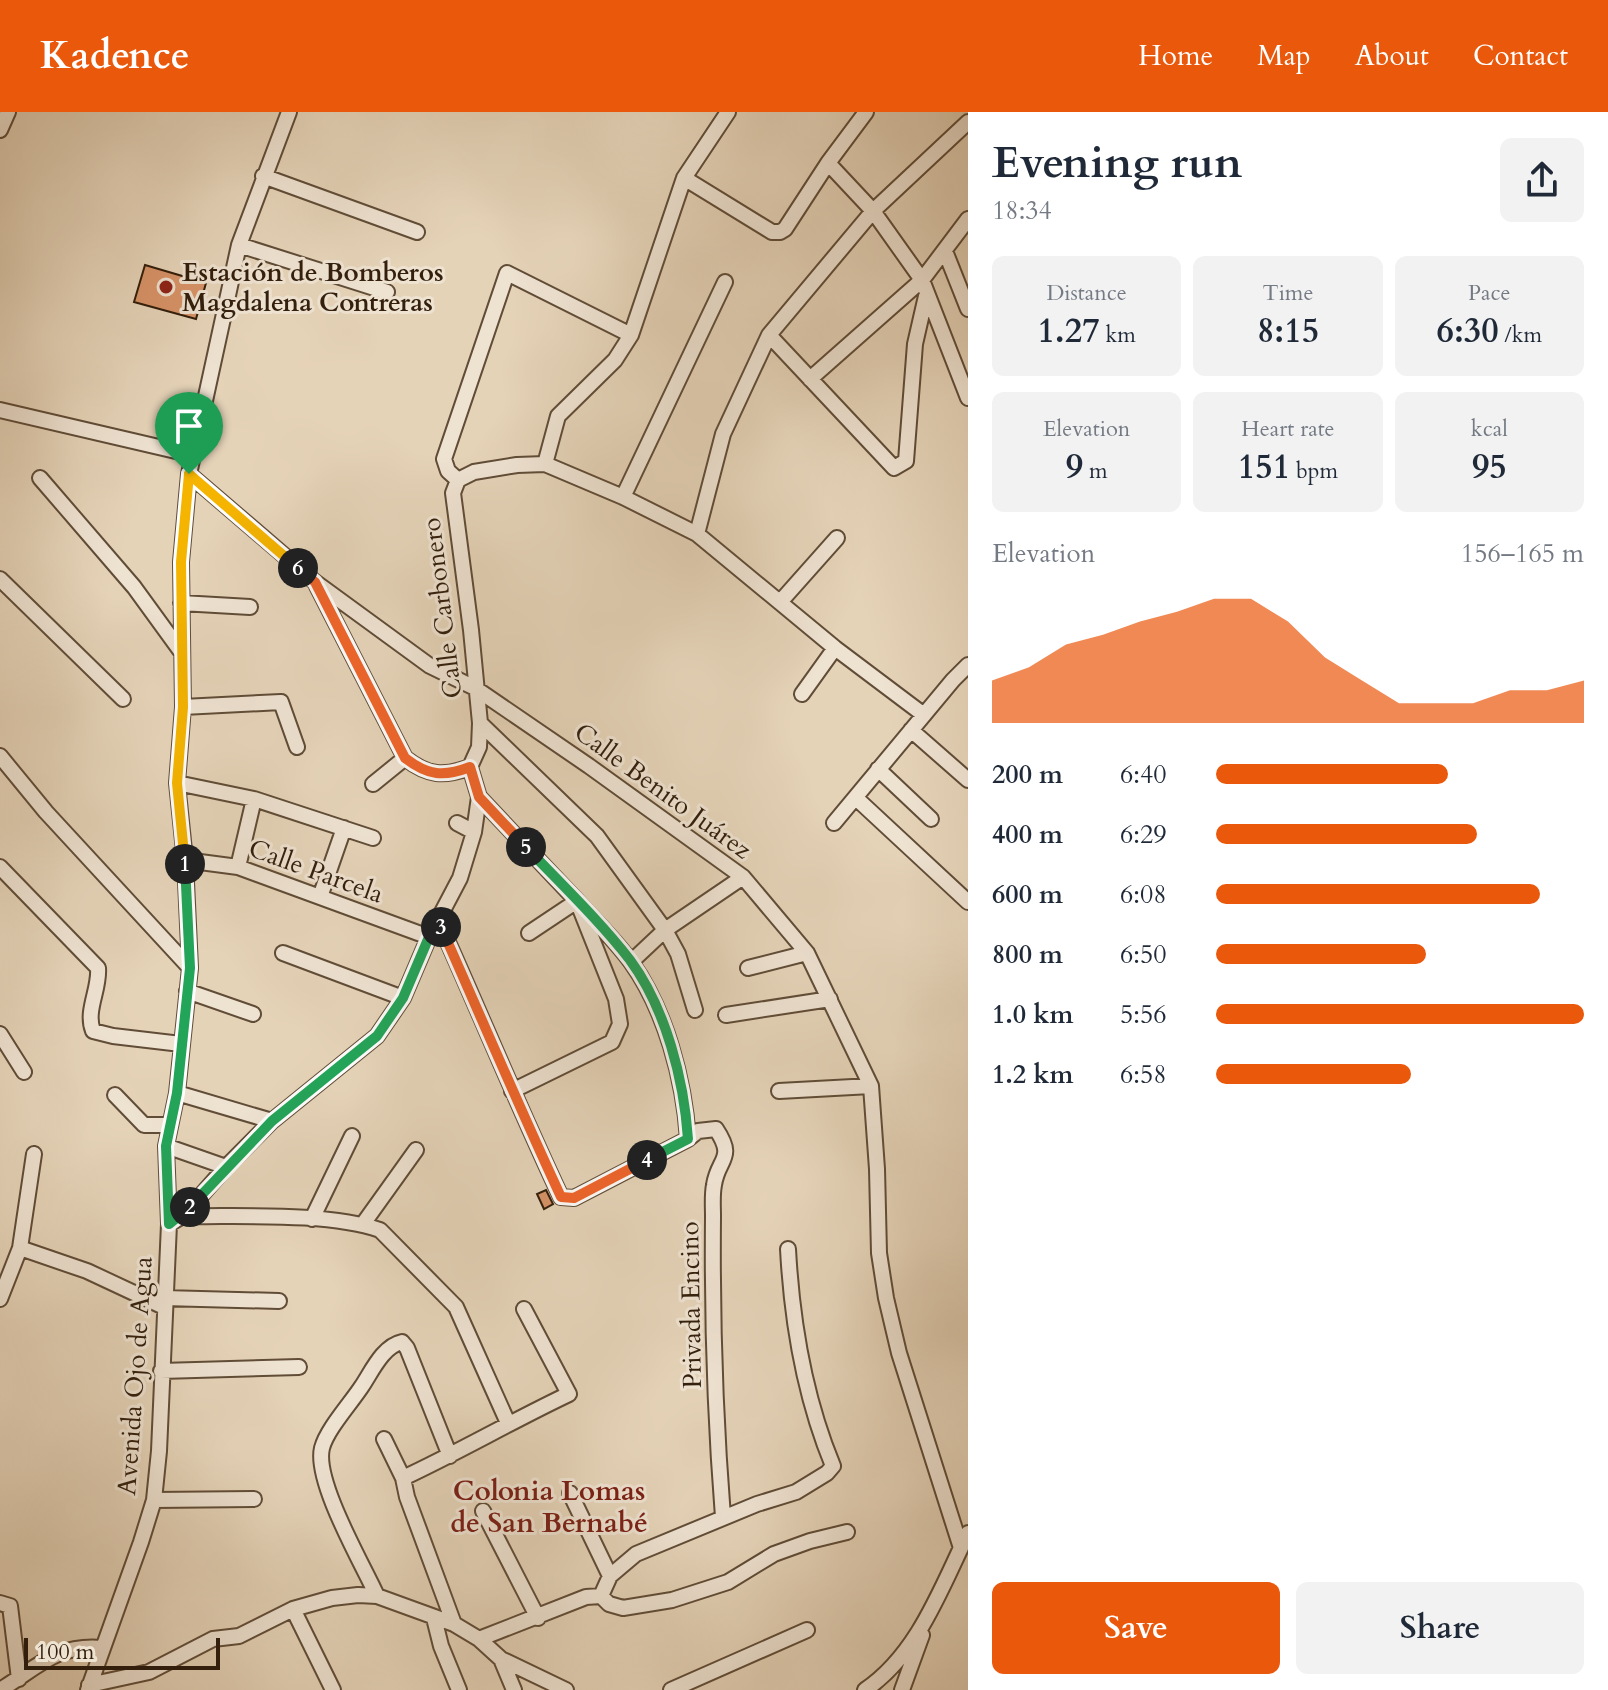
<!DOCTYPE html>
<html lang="en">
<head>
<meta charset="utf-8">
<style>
  :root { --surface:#fff; --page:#f2f2f3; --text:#1f2937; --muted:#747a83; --accent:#ea580c }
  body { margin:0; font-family:Cardo,serif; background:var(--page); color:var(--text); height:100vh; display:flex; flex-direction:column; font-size:30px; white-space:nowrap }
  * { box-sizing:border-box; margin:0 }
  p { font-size:26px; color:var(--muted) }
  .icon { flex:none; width:44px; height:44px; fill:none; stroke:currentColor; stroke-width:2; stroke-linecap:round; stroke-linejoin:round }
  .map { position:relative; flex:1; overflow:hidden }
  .panel { display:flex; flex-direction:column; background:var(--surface); width:640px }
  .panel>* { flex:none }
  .scale { position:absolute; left:24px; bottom:20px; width:196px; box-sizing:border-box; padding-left:8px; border:4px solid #331f0c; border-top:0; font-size:22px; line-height:28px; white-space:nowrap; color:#331f0c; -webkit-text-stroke:6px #eee2d1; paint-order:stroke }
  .pin { position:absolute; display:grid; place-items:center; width:68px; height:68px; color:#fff; margin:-82px -34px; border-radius:50% 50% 50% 0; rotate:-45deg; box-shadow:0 0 8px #0007 }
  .pin .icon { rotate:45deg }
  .km { position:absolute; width:40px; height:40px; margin:-20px; border-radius:50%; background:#222; color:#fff; font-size:22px; line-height:40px; text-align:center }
  .round { display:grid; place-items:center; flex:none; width:84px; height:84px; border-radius:12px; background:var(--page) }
  .summary { display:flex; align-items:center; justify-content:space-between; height:136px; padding:0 24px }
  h1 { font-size:44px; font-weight:600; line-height:60px }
  .stats { display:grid; grid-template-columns:repeat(3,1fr); gap:12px; height:136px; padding:8px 24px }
  .stats div { display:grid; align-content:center; border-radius:12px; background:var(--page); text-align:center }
  .stats b { font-size:34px; font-weight:600 }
  .stats small { font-size:22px; font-weight:400 }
  .stats p { font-size:22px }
  .chart { height:224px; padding:16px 24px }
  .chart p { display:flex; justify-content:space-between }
  .chart svg { width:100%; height:144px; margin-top:8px; fill:var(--accent); opacity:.7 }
  .cta { display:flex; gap:16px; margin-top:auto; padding:16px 24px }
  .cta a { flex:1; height:92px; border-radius:12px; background:var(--accent); color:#fff; font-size:32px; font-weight:600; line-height:92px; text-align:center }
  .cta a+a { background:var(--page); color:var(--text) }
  ul { padding:0 24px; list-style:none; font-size:26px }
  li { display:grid; grid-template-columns:128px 96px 1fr; align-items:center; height:60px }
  li i { height:20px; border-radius:10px; background:var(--accent) }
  header { display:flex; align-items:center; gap:48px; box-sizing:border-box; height:112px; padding:0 40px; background:var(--accent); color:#fff }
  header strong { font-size:38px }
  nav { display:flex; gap:44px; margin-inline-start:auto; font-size:28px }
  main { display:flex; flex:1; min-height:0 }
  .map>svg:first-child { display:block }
</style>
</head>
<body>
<header>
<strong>Kadence</strong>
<nav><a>Home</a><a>Map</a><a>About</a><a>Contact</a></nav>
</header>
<main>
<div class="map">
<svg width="968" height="1578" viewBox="0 0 968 1578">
  <rect width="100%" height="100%" fill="#e5d3b8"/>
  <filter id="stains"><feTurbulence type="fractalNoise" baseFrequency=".0025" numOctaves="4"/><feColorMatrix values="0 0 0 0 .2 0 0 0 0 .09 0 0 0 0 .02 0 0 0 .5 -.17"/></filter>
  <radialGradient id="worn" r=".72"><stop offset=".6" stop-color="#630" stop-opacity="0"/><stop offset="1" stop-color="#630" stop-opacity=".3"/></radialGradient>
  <path fill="#d79368" stroke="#331f0c" stroke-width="2" d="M145 153 206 171 196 207 134 190Z
    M546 1078 553 1092 544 1097 537 1082Z"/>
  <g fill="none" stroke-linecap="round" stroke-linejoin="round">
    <g stroke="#604c37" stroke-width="18">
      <path id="minor" d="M0 18 8 0
        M828 51 873 99 922 168 968 286
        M263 64 417 120
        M684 66 772 120H780L785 117 828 51 866 0
        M239 133 387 180
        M945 139 968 197
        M769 223 894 356 906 349 915 232 926 184
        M810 267 922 168 968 107
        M0 298 193 343
        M545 352 558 304 615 248 631 223 684 66 728 0
        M189 362 315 470 430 554 475 576 589 654 743 765 807 841 871 974 877 1057 879 1141 886 1186 899 1241 961 1436
        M40 366 134 475 182 541
        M458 368 448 359 444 347 507 161 631 223
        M623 385 725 170
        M697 422 723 322 769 223 873 99 968 10
        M0 467 123 587
        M317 474 405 646C428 664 444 665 470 655
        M781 489 837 426
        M181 491 250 495
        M802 582 835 536
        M183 595 281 590 297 635
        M480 611 597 724 665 818 678 842 695 898
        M911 618 968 668
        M0 644 46 700 190 856
        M878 657 931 707
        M177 671 254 687 373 726
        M373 672 405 646
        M479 685 577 789 616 887 620 912 612 930 512 979
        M856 686 968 790
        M457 711 474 720
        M834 711 953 568 968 553
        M185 748 238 755 429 825
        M0 755 98 856C100 877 85 899 93 919L113 924 181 932
        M238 755 254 687
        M320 785 344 716
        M439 810C480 901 518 994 561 1085L574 1086 688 1027 698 1019 716 1017C736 1047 718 1046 714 1073 712 1083 713 1094 713 1104 712 1204 715 1305 723 1405
        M529 821 577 789C595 809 615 828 631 850 666 899 684 968 688 1027
        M283 841 403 886
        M631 850 665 818 743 765
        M748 856 807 841
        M187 879 253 902
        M726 903 830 887
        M0 922 24 960
        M779 979 871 974
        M177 981 272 1009
        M115 983 144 1013H170
        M166 1034 226 1055
        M183 1104C239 1105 328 1100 380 1118L456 1195 508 1311
        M312 1107 352 1024
        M169 1112 183 1104 226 1055 272 1009 377 924 403 886 429 825 460 766 474 720 479 685 470 655 479 635 480 611 471 518 453 381 458 368 474 360 517 353 545 352 623 385 697 422 835 536 924 603
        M363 1112 416 1038
        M20 1136 87 1159 164 1195
        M164 1186 279 1189
        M0 1187 20 1136 34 1042
        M161 1259 299 1255
        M384 1327 403 1366 407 1385 454 1512
        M403 1366C459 1340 512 1309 569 1282L524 1197
        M570 1381 610 1464
        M154 1388 254 1387
        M483 1399 538 1506
        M377 1484C362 1451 314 1369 322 1336 327 1317 351 1291 362 1274 372 1259 383 1234 402 1230L407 1236 450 1344
        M601 1484 609 1492 623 1496 672 1488 728 1470 774 1442 810 1429 847 1420
        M0 1491 10 1494 19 1567
        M293 1497 333 1578
        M434 1506 441 1534 459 1578
        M479 1527 586 1485 601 1484 610 1464 636 1442 757 1392 796 1380 827 1361 833 1354C804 1284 792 1212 788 1137
        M501 1547 514 1578
        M89 1573 149 1560 213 1527 239 1524 293 1497 332 1486 358 1483 377 1484 454 1512 479 1527 501 1547 566 1578
        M0 1578C37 1556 55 1532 102 1536
        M88 1578 141 1430 154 1388 159 1339 169 1112 166 1034 177 981 190 856 185 748 177 671 183 595 181 450 189 362 239 133 289 0
        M671 1578 807 1518
        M865 1578C918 1542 941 1476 968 1421
        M902 1578 922 1523"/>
    </g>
    <use href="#minor" stroke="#eee2d1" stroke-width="14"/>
  </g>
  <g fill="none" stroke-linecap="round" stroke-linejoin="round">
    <g stroke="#fff" stroke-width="16">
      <path id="split-1" d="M185 752 177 671 183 595 181 450 189 362"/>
    </g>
    <g stroke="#fff" stroke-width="16">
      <path id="split-2" d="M185 752 190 856 177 981 166 1034 169 1112 190 1095"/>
    </g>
    <g stroke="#fff" stroke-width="16">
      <path id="split-3" d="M190 1095 272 1009 377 924 403 886 429 825 439 810 441 815"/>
    </g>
    <g stroke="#fff" stroke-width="16">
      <path id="split-4" d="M441 815C481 905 519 995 561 1085L574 1086 647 1048"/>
    </g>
    <g stroke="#fff" stroke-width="16">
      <path id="split-5" d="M526 735C561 772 599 808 630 848 666 897 684 968 688 1027L647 1048"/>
    </g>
    <g stroke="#fff" stroke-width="16">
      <path id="split-6" d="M298 456 315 470 405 646C428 664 444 665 470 655L479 685 526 735"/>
    </g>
    <g stroke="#fff" stroke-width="16">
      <path id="split-7" d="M189 362 298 456"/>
    </g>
    <use href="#split-1" stroke="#f5b400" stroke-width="10"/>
    <use href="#split-2" stroke="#22a559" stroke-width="10"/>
    <use href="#split-3" stroke="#22a559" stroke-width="10"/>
    <use href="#split-4" stroke="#f0652b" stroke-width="10"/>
    <use href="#split-5" stroke="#22a559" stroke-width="10"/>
    <use href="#split-6" stroke="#f0652b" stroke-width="10"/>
    <use href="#split-7" stroke="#f5b400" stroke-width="10"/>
  </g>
  <circle fill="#8f2418" stroke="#eee2d1" stroke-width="3" cx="166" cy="175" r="8"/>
  <g text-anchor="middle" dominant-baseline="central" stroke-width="6" stroke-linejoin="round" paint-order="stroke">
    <g font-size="26" font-weight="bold" fill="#331f0c" stroke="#eee2d1" text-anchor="start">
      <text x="182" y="160">Estación de Bomberos<tspan x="182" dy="30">Magdalena Contreras</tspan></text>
    </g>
    <g font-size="26" fill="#331f0c" stroke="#eee2d1">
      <text transform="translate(442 496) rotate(-97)">Calle Carbonero</text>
      <text transform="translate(663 679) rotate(36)">Calle Benito Juárez</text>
      <text transform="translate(316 759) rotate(20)">Calle Parcela</text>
      <text transform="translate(691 1193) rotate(-91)">Privada Encino</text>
      <text transform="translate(135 1264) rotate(-86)">Avenida Ojo de Agua</text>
    </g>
    <g font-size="28" font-weight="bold" fill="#7a1f14" stroke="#eee2d1">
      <text x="549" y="1379">Colonia Lomas<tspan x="549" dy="32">de San Bernabé</tspan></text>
    </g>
  </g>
  <rect width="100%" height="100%" filter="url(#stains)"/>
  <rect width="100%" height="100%" fill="url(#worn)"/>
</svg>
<div class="scale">100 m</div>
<div class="pin" style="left:189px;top:362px;background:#1e9e55"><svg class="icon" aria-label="arrive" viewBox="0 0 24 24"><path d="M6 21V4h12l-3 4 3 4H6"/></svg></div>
<b class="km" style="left:185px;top:752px">1</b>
<b class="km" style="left:190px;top:1095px">2</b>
<b class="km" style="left:441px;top:815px">3</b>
<b class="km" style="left:647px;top:1048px">4</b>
<b class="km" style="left:526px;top:735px">5</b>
<b class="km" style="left:298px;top:456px">6</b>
</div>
<section class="panel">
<div class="summary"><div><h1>Evening run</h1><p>18:34</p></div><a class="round"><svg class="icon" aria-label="share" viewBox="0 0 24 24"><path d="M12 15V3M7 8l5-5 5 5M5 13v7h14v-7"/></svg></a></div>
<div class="stats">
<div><p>Distance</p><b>1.27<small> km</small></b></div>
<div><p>Time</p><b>8:15</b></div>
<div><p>Pace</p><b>6:30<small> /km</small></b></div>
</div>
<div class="stats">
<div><p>Elevation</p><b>9<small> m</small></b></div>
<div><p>Heart rate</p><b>151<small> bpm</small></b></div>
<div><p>kcal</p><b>95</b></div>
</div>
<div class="chart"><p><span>Elevation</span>156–165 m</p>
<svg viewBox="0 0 160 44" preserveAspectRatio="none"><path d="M0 44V31L10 27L20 20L30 17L40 13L50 10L60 6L70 6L80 13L90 24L100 31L110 38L120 38L130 38L140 34L150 34L160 31V44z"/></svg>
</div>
<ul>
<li><b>200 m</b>6:40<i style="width:63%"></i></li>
<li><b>400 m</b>6:29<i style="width:71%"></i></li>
<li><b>600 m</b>6:08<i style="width:88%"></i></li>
<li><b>800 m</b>6:50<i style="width:57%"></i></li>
<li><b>1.0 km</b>5:56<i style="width:100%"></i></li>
<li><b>1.2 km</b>6:58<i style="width:53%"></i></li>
</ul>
<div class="cta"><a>Save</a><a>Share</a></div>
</section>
</main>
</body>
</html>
